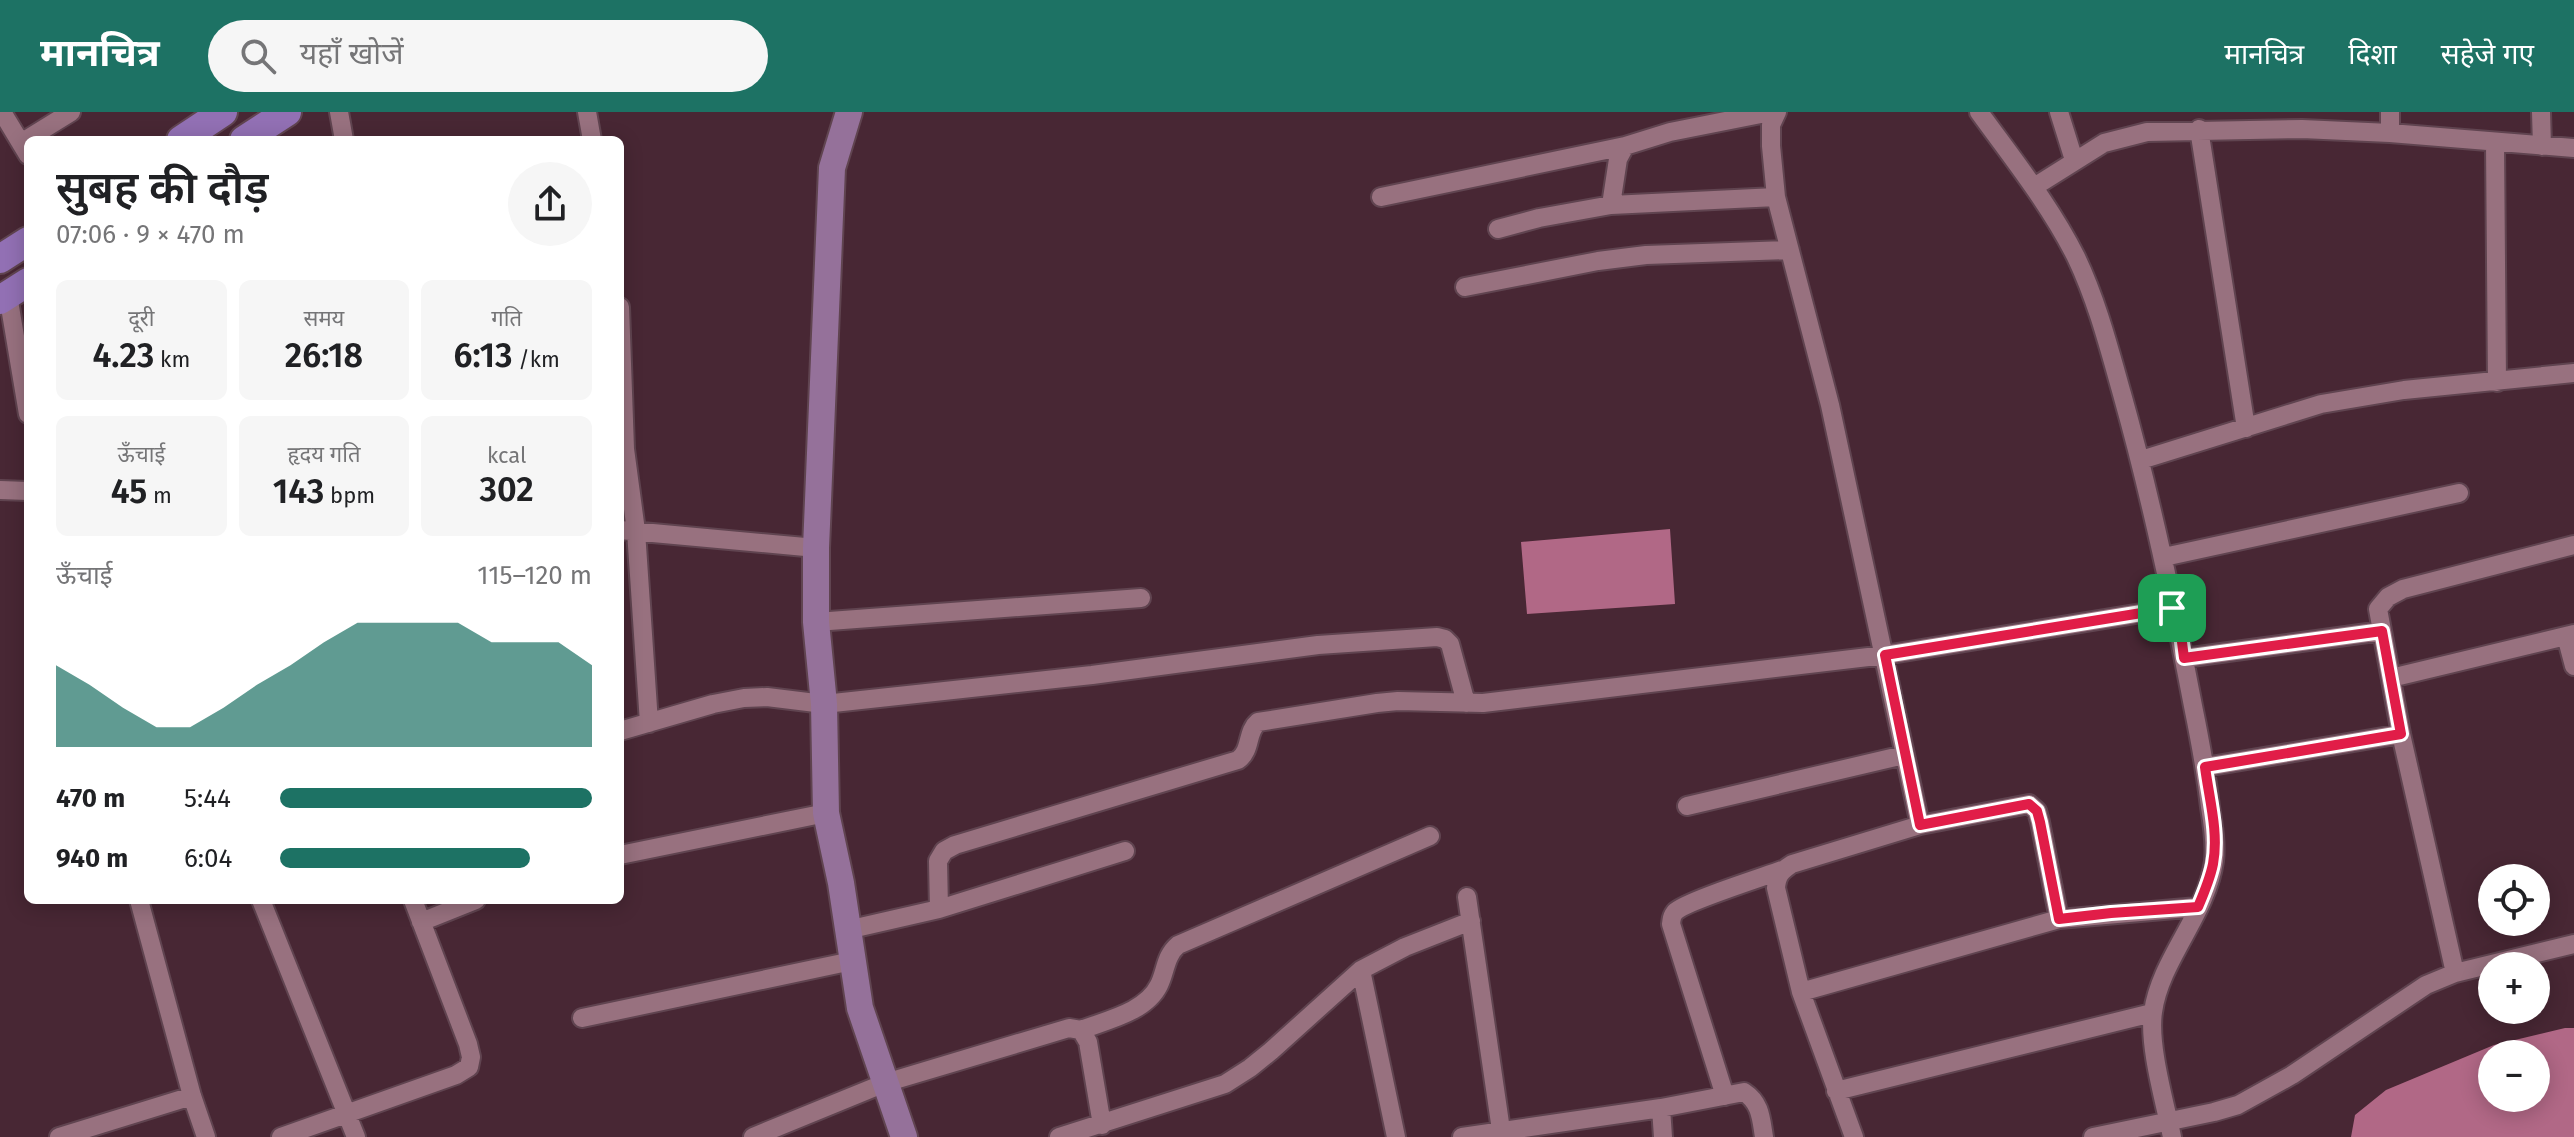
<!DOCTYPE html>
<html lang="hi">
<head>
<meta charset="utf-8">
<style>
  :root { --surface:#fff; --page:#f6f6f6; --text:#202124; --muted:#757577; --accent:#1d7264 }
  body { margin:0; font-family:"Fira Sans","Noto Sans Devanagari",sans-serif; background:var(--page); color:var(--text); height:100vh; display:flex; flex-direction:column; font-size:30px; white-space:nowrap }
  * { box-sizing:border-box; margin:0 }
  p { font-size:26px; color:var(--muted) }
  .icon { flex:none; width:44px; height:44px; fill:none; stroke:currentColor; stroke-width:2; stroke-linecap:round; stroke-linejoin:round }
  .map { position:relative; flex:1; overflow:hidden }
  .details { position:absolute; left:24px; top:24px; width:600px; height:768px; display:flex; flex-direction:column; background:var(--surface); border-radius:12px; box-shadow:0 4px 20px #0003 }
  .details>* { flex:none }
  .fabs { position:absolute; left:2478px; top:752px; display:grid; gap:16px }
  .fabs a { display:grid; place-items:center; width:72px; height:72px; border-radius:50%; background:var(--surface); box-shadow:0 4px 20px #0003; font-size:40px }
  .pin { position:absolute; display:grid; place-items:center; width:68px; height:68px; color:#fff; margin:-34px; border-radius:16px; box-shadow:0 4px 12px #0006 }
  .round { display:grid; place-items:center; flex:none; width:84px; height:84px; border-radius:42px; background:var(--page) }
  .head { display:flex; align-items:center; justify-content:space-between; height:136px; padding:0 32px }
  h1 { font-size:44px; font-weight:600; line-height:60px }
  .stats { display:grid; grid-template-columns:repeat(3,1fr); gap:12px; height:136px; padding:8px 32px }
  .stats div { display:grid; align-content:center; border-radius:12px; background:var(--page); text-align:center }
  .stats b { font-size:34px; font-weight:600 }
  .stats small { font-size:22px; font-weight:400 }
  .stats p { font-size:22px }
  .chart { height:224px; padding:16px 32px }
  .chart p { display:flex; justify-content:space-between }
  .chart svg { width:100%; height:144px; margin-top:8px; fill:var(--accent); opacity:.7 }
  ul { padding:0 32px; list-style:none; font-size:26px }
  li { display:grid; grid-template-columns:128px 96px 1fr; align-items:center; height:60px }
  li i { height:20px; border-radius:10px; background:var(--accent) }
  header { display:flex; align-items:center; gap:48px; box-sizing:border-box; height:112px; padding:0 40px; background:var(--accent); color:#fff }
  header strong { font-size:38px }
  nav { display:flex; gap:44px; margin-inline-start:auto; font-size:28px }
  .search { width:560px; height:72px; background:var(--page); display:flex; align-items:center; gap:20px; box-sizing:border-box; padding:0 28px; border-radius:44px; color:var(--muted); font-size:30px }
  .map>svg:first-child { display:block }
</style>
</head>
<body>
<header>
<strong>मानचित्र</strong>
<div class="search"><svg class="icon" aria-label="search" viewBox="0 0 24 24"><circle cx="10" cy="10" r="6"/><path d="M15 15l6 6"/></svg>यहाँ खोजें</div>
<nav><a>मानचित्र</a><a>दिशा</a><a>सहेजे गए</a></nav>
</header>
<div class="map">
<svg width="2574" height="1025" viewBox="0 0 2574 1025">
  <rect width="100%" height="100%" fill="#482734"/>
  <path fill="#b16886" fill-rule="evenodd" d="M1670 417 1675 492 1527 502 1521 430Z
    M2565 916H2574V1025H2351L2355 1003 2386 978 2494 933ZM2492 942H2536V986H2492Z"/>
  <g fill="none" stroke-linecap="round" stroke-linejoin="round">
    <g stroke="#604450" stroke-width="22">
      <path id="street" d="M2 0 28 43
        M339 0 344 28
        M587 0 592 28
        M1777 0 1771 13V34L1776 85 1830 293 1920 713
        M1979 0C2013 47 2050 93 2076 145 2097 189 2109 236 2122 282 2151 385 2173 489 2193 594 2200 628 2206 661 2210 695 2213 713 2216 732 2214 749 2207 802 2160 848 2153 900 2148 933 2165 991 2172 1025
        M2059 0 2074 48
        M2541 0 2542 34
        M2199 17 2246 316
        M2390 21V0
        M21 31 71 0
        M2495 31 2497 270
        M2034 75 2104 31 2147 20 2302 17 2390 21 2574 36
        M1381 85 1625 34
        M1611 93 1618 47 1625 34 1670 20 1771 0
        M1498 117 1539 106 1611 93 1776 85
        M1465 175 1598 149 1646 143 1790 138
        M8 183 28 302
        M620 195 625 337 636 419 649 611
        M2141 348 2321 292 2404 278 2574 261
        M0 378 28 379
        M620 418 816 436
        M2164 445 2459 381
        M816 510 1141 486
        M2566 524 2574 554
        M2184 546 2382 519
        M2391 566 2574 522
        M620 619 713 592 744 586 767 585 824 592 1092 563 1318 533 1437 525 1445 527 1450 532 1466 591
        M2205 655 2401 622
        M1687 694 1904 643
        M620 743 826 701
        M1467 785 1501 1018
        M139 788 192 984 206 1025
        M261 788 356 1025
        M939 797 1125 739
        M421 810 476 788
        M847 818 939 797 938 749 944 739 955 733 1238 648C1252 638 1246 620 1258 610L1377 591 1398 589 1483 591 1885 543 2172 496
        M1361 858 1396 1025
        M2455 861 2401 622 2378 497 2388 485 2403 477 2574 433
        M1801 880 2059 807 2198 795
        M582 906 852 849
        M1081 918C1107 908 1146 900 1159 873 1166 859 1165 844 1178 833L1430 724
        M1836 979 2152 901
        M1725 984 1671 812C1672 806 1671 805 1675 800 1684 790 1763 765 1782 758
        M1661 996 1663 1025
        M59 1025 192 984
        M281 1025 456 963 469 955 471 945 468 932 413 788
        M753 1025 885 971 1069 916 1081 918 1088 930 1102 1013
        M1059 1025 1225 972 1250 956 1271 939 1361 858 1405 835 1471 809
        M1462 1025 1661 996 1744 980C1761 991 1761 1007 1764 1025
        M1854 1025 1801 880 1776 776C1777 763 1781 759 1792 752L1920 713 2029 692 2037 699 2040 710 2059 807
        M2093 1025 2214 1000 2238 993 2292 963 2426 873 2455 861 2574 832"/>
    </g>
    <g stroke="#604450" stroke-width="30">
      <path id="secondary" d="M849 0 832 56 816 436V510L824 592 826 701 841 771 860 896 904 1025"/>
    </g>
    <g stroke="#604450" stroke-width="32">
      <path id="primary" d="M181 28 223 0
        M244 28 287 0
        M0 147 28 129
        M0 188 28 170"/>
    </g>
    <use href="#street" stroke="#98717f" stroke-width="18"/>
    <use href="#secondary" stroke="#95719a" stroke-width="26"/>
    <use href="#primary" stroke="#9270b4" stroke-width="28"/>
  </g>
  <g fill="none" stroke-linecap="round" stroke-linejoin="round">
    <g stroke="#fff" stroke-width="16">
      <path id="route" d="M2172 496 2181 522 2184 546 2382 519 2401 622 2205 655C2209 686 2219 721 2213 752 2210 767 2204 781 2198 795L2111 801 2059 807 2040 710 2037 699 2029 692 1920 713 1885 543Z"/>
    </g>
    <use href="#route" stroke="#e11d48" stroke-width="10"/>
  </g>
</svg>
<div class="fabs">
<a><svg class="icon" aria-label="locate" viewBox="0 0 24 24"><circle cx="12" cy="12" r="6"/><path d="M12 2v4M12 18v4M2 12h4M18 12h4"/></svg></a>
<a>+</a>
<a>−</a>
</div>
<div class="pin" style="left:2172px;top:496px;background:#1e9e55"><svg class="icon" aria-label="arrive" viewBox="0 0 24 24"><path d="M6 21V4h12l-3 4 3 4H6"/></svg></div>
<section class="details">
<div class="head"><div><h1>सुबह की दौड़</h1><p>07:06 · 9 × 470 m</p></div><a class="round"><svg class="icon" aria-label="share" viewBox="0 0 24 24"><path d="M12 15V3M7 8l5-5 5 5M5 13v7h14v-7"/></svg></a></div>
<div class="stats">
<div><p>दूरी</p><b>4.23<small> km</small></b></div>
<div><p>समय</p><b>26:18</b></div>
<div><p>गति</p><b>6:13<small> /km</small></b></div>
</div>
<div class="stats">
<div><p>ऊँचाई</p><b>45<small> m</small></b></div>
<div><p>हृदय गति</p><b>143<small> bpm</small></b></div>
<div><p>kcal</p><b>302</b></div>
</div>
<div class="chart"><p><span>ऊँचाई</span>115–120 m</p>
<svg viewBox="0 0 160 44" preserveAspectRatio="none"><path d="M0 44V19L10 25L20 32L30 38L40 38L50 32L60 25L70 19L80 12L90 6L100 6L110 6L120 6L130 12L140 12L150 12L160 19V44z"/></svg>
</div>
<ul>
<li><b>470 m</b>5:44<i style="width:100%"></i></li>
<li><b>940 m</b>6:04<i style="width:80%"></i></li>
</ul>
</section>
</div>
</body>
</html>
